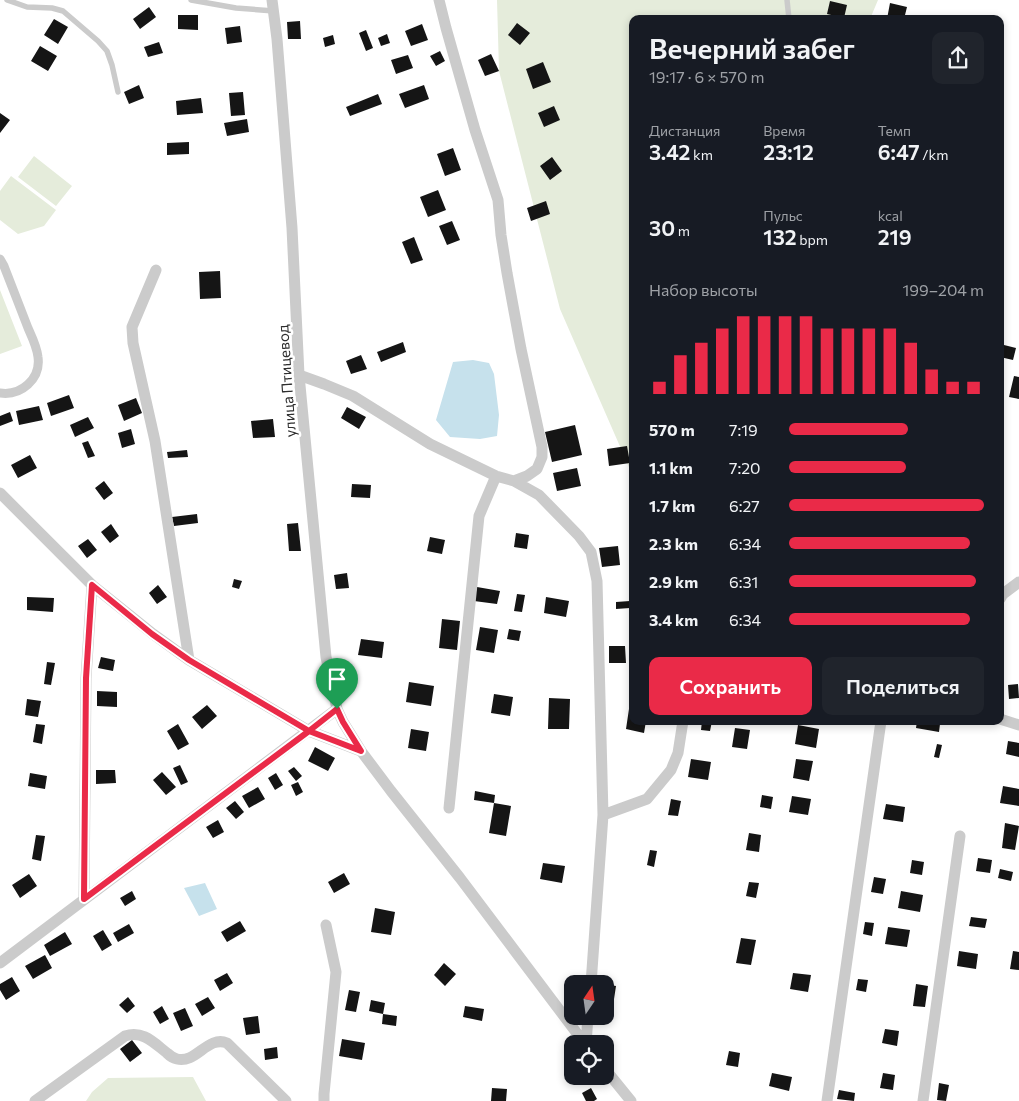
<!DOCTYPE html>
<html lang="ru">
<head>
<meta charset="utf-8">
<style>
  :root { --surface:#171b24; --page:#20242c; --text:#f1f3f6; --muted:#9ea1a6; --accent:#ea2a48 }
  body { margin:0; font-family:Commissioner,sans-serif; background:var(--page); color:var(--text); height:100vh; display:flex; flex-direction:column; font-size:19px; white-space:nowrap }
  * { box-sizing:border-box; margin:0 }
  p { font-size:16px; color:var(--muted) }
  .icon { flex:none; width:28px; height:28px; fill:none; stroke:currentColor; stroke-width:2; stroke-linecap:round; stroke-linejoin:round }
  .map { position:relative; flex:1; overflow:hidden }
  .details { position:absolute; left:629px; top:15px; width:375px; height:710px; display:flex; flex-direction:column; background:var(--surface); border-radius:10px; box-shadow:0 2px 8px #0003 }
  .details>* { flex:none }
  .needle { width:32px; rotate:13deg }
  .buttons { position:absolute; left:564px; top:975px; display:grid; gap:10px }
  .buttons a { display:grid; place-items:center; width:50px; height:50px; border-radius:10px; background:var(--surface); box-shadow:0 2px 8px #0003; font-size:25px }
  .pin { position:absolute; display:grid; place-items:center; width:42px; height:42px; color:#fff; margin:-51px -21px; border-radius:50% 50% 50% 0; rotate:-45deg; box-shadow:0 0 5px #0007 }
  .pin .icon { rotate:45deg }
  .round { display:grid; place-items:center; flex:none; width:52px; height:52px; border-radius:10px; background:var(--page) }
  .head { display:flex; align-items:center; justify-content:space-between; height:85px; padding:0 20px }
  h1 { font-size:28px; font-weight:600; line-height:38px }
  .stats { display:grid; grid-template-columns:repeat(3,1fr); gap:8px; height:85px; padding:5px 20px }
  .stats div { display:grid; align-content:center }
  .stats b { font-size:21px; font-weight:600 }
  .stats small { font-size:14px; font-weight:400 }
  .stats p { font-size:14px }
  .chart { height:140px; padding:10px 20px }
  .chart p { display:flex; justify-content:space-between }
  .chart svg { width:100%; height:90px; margin-top:5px; stroke:var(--accent); stroke-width:6 }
  .primary-button { display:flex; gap:10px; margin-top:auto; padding:10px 20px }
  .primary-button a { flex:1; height:58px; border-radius:10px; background:var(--accent); color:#fff; font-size:20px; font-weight:600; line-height:58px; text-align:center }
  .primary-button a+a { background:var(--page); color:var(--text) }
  ul { padding:0 20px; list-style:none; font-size:16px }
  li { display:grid; grid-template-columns:80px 60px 1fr; align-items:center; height:38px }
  li i { height:12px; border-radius:6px; background:var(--accent) }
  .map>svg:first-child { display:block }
</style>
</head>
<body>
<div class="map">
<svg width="1019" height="1101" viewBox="0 0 1019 1101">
  <rect width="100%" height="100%" fill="#fff"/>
  <path fill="#e5ecdb" d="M497 0H878L870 19H632V474L560 309 499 71Z
    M34 156 72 186 56 206 18 177Z
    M11 176 56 210 44 226 18 234 0 220V191Z
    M0 290 22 346 0 354Z
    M193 1077 206 1101H86L92 1092 108 1078Z"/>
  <path fill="#c6e1ec" d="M473 360 489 363 494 374 499 415 497 436 480 439 450 437 436 420 453 362Z
    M205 883 217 909 199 916 184 888Z"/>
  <path fill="#151515" d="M830 1 847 5 844 18 827 14Z
    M890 3 907 7 904 19H887Z
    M149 7 156 17 140 29 133 19Z
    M178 15H198V30L178 29Z
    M54 19 68 27 58 44 44 35Z
    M300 21 301 39H288L287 22Z
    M517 23 530 33 520 45 508 35Z
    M422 24 428 40 411 46 405 31Z
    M240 26 242 42 227 44 225 28Z
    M366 30 373 48 366 51 359 33Z
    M387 34 390 43 381 46 378 38Z
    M333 35 335 44 325 47 323 38Z
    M159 42 163 53 148 57 144 47Z
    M40 46 57 56 48 71 31 61Z
    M440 51 445 61 436 66 430 56Z
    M491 54 499 71 485 76 478 60Z
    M408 55 413 68 396 74 391 60Z
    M543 62 551 82 533 89 526 69Z
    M139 85 144 98 129 104 124 92Z
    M424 85 429 99 405 108 399 94Z
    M243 92 245 115 231 116 229 93Z
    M378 94 382 104 350 116 346 107Z
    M201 98 203 113 177 115 176 101Z
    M554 106 560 120 544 127 538 113Z
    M0 113 10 120 0 133Z
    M247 119 249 132 227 136 224 123Z
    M189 142V154L167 155V143Z
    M453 148 461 170 445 176 437 154Z
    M552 157 562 171 550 180 540 166Z
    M438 190 446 210 428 217 420 197Z
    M546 201 550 214 531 221 527 208Z
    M452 221 460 240 447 245 439 226Z
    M414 237 423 260 411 264 402 242Z
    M220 271 221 298 200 299 199 272Z
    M403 342 406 352 381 362 377 352Z
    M1000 344 1016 348 1013 360 1000 357Z
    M361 355 367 369 351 374 346 361Z
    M1014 376 1019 377V399L1009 397Z
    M69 395 74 408 51 416 47 403Z
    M136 398 142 413 124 421 118 405Z
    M39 406 43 420 19 425 16 411Z
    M347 407 366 417 359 429 341 418Z
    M10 412 13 421 0 426V416Z
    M88 417 94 428 75 437 70 425Z
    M273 419 275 437 253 438 251 421Z
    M575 425 582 455 552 462 545 432Z
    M131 429 135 444 122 448 118 433Z
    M88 441 95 456 88 458 82 443Z
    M627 446 630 463 609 466 607 449Z
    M187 450 188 457 168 458 167 452Z
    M30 455 37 468 18 478 11 465Z
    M577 468 581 486 557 491 553 473Z
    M104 481 113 493 104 500 95 488Z
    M352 484 371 485 370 498 351 497Z
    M197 514 198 523 174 526 172 517Z
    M298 523 301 551H289L287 524Z
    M111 524 119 536 110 543 101 532Z
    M516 533 529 535 527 549 514 547Z
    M430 537 445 540 442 554 427 551Z
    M88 539 97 550 87 558 78 546Z
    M618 546 620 565 602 567 599 548Z
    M347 573 349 588 336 589 334 575Z
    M234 579 242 581 239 589 232 587Z
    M158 585 167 597 157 604 149 593Z
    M477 587 500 591 497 604 474 601Z
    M517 594 525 595 522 612 514 611Z
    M27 597 54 598 53 612 27 610Z
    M546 597 569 601 566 617 544 613Z
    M630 601V608L616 609V602Z
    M442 619 460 621 457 650 439 648Z
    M480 627 498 630 494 653 476 650Z
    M509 629 521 631 519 641 507 639Z
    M361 639 384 642 382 658 358 655Z
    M609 646H625L626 663H609Z
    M101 657 115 660 113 671 98 668Z
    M47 662 55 663 51 685 44 684Z
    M409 682 434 686 431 706 406 702Z
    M1018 684 1019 698 1009 699 1008 685Z
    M97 691 117 692V707L97 706Z
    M494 694 513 697 510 716 491 713Z
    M549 698 570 699 569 729H548Z
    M27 699 41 701 38 717 25 715Z
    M207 705 217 716 202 729 192 717Z
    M629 709 632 710V721H646L644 733 626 729Z
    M702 721H712L710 731 701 730Z
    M917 721H927L940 724 939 732 916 728Z
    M36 724 45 725 42 744 33 742Z
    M178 724 189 744 178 750 167 731Z
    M798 725 819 729 816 748 795 744Z
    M735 728 750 730 747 749 732 747Z
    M411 729 429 732 426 751 408 748Z
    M1008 741 1019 743V757L1006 754Z
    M937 744 942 745 939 758 934 757Z
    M315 747 335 758 328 771 308 761Z
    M691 759 711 762 708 780 688 777Z
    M796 759 813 761 809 781 793 778Z
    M180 765 188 782 181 785 173 768Z
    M294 767 302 776 296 781 288 771Z
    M96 770H115L116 783 96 784Z
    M162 772 176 787 166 795 153 780Z
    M30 773 47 776 45 789 28 786Z
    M276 773 283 785 275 790 268 778Z
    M298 782 303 792 296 796 291 785Z
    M1003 786 1019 789V806L1000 803Z
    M258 787 265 799 249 808 242 796Z
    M475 791 495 795 494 803 474 800Z
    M762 795 773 797 771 809 760 807Z
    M792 796 811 799 808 815 789 812Z
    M671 799 681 801 678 816 668 815Z
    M235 801 244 812 236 819 226 808Z
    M494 803 511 806 506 836 489 833Z
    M886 804 905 807 903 822 883 819Z
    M218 820 224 832 213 838 206 827Z
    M1005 823 1019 826 1015 850 1002 848Z
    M749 833 761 835 759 852 746 850Z
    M36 835 45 836 41 861 32 859Z
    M650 850 657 851 654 867 647 865Z
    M978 858 992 860 990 873 976 871Z
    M912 860 924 862 922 875 910 873Z
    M543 863 565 866 562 883 540 879Z
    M1000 869 1013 872 1011 881 998 878Z
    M344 873 350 884 334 893 328 882Z
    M29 874 37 886 20 898 12 885Z
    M874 877 886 879 883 894 871 892Z
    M749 882 759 883 756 898 746 896Z
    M132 891 136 899 125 906 120 898Z
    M901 891 923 895 920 912 898 908Z
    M375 908 395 912 391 935 371 932Z
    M971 917 987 919 985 928 969 926Z
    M240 921 246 931 227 942 221 932Z
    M865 922 874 923 872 936 863 934Z
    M129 924 134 933 118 942 113 933Z
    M888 927 910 930 907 947 885 944Z
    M103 930 112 945 102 951 93 936Z
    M65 932 72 944 50 956 44 945Z
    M741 938 756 940 751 965 736 963Z
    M959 951 978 954 976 969 957 966Z
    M1013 951 1019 952V970L1010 969Z
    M45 955 52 968 33 979 25 966Z
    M444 963 456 974 445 986 434 975Z
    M227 973 233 983 220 991 214 980Z
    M793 973 811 975 808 992 790 989Z
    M12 977 20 991 6 1000 0 990V984Z
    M858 979 868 980 866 992 856 990Z
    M605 984 616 986 612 1012 605 1010Z
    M916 984 928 986 925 1007 913 1006Z
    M349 990 360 992 356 1012 345 1010Z
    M128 997 135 1006 127 1013 119 1005Z
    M208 997 215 1008 202 1016 195 1004Z
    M371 1000 385 1003 383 1014 397 1016 396 1026 382 1024 383 1014 369 1011Z
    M162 1006 169 1019 160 1024 153 1012Z
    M465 1006 484 1009 482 1021 463 1017Z
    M185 1008 193 1026 181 1031 173 1013Z
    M258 1016 260 1033 246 1035 243 1018Z
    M885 1029 899 1031 897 1046 882 1043Z
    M342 1039 365 1043 362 1060 339 1056Z
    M132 1040 142 1053 130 1062 120 1049Z
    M277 1047 278 1058 265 1060 264 1049Z
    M729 1051 740 1053 738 1067 726 1065Z
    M772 1073 792 1077 789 1091 769 1086Z
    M883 1073 895 1075 893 1090 880 1088Z
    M939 1083 949 1085 946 1101 937 1100Z
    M492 1088 507 1089 506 1101H491Z
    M591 1088 597 1099 594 1101H586L582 1093Z
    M839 1090 855 1093 854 1101 837 1099Z"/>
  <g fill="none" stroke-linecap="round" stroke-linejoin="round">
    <path stroke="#cbcbcb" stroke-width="5.5" d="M7 0 27 7 52 8 63 11 98 41 107 51 112 65 118 92
      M191 0 236 8 274 11
      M787 0 789 19"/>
    <path stroke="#cbcbcb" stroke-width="9" d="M0 259 4 266C12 287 20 307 28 328 32 337 37 347 38 357 41 379 21 396 0 393"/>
    <path stroke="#cbcbcb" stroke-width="11" d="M272 0 277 39 292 228 299 375 326 657 337 709 343 722 361 751
      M156 270 132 327 133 343 155 441 189 660
      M299 375 324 384 353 396 430 444 496 476 514 481 527 476 537 469 542 457V447L521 349 507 273 501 235 498 200 475 130 446 28 439 0
      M514 481 539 495 579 536 591 552 597 581 603 815 591 984
      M0 493 92 585 153 634 189 660 309 731 361 751 391 791 460 878 585 1044
      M1000 599 1003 594 1019 582
      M1000 719 1019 725
      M449 808 479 516 496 476
      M603 815 647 799 671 770 678 753 683 721
      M84 899 86 678 92 585
      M0 963 337 709
      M586 1044 588 1016
      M605 1069 631 1101
      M35 1101 125 1036C143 1030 154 1043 167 1053 170 1056 173 1058 177 1059 196 1064 208 1035 227 1043L286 1101
      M324 1101V1094L336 972 326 925
      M827 1101 881 721
      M923 1101 960 836"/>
  </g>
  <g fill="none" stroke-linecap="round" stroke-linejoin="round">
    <g stroke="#fff" stroke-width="10">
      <path id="route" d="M337 709 309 731 189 660 152 634 92 585 86 678 84 899 309 731 361 751 343 722 337 709"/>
    </g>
    <use href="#route" stroke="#ea2a48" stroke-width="6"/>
  </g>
  <g text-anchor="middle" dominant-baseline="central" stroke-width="5" stroke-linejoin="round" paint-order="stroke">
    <g font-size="15" fill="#2e2e2e" stroke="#fff">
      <text transform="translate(286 381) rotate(-94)">улица Птицевод</text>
    </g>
  </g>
</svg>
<div class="buttons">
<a><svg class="needle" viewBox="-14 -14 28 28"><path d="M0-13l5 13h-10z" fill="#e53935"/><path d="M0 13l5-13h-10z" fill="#9ea1a6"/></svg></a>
<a><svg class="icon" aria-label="locate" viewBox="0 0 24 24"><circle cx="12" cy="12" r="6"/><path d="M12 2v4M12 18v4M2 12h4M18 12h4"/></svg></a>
</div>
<div class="pin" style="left:337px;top:709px;background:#1e9e55"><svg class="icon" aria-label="arrive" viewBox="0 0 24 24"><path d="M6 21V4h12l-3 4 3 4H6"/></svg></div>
<section class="details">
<div class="head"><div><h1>Вечерний забег</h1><p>19:17 · 6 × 570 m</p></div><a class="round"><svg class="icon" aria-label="share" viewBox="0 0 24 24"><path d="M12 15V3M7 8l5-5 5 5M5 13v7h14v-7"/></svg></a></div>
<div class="stats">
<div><p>Дистанция</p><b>3.42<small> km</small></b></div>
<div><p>Время</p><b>23:12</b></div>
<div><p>Темп</p><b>6:47<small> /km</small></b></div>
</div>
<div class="stats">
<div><b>30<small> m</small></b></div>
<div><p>Пульс</p><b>132<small> bpm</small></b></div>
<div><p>kcal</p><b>219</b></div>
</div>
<div class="chart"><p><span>Набор высоты</span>199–204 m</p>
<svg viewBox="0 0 160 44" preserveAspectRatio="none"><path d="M5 44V38M15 44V25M25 44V19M35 44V12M45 44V6M55 44V6M65 44V6M75 44V6M85 44V12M95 44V12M105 44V12M115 44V12M125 44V19M135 44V32M145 44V38M155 44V38"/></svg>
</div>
<ul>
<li><b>570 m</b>7:19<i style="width:61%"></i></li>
<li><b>1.1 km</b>7:20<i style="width:60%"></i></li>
<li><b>1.7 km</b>6:27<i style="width:100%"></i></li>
<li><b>2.3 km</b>6:34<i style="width:93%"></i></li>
<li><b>2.9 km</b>6:31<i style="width:96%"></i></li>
<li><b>3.4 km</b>6:34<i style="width:93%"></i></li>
</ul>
<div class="primary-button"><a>Сохранить</a><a>Поделиться</a></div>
</section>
</div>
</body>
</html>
